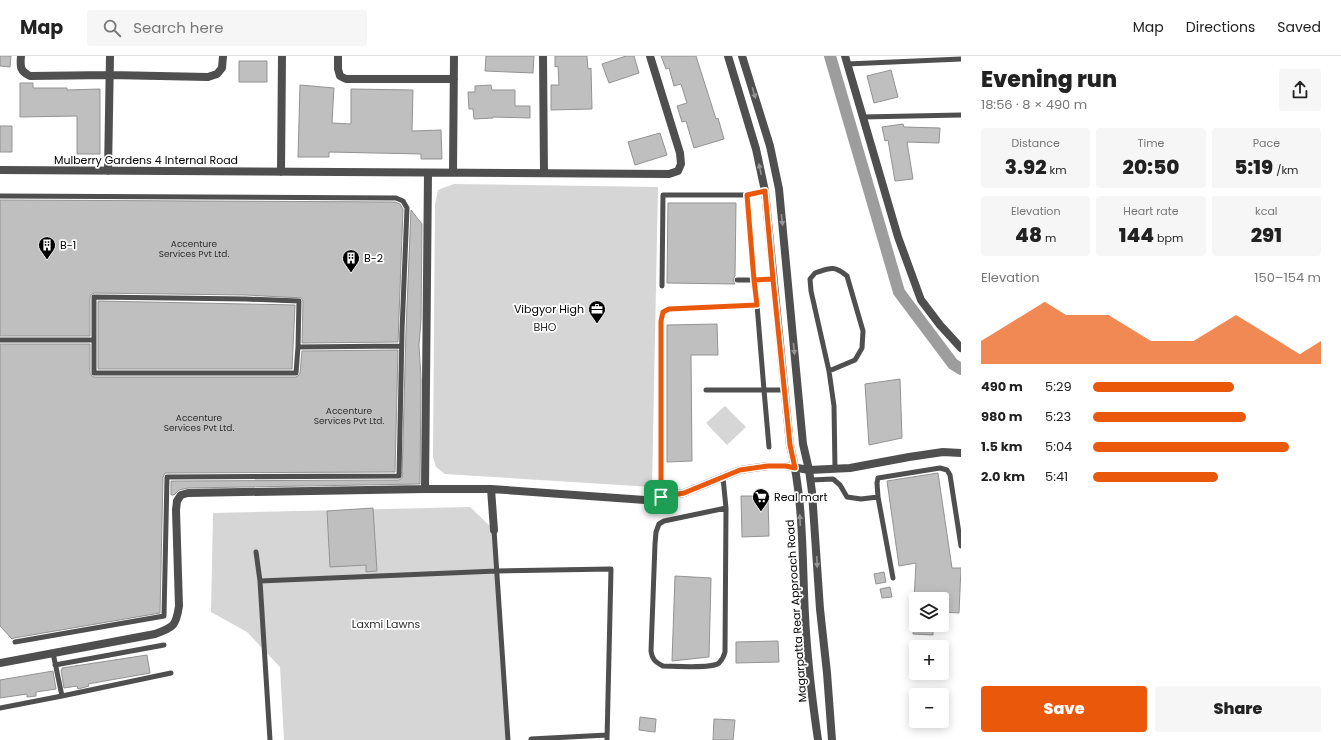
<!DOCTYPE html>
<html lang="en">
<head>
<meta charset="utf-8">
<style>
  :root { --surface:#fff; --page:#f6f6f6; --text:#222; --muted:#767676; --line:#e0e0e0; --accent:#ea580c }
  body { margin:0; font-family:Poppins,sans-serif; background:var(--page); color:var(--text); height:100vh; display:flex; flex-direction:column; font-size:15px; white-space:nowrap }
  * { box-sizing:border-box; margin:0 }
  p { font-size:13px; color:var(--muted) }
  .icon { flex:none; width:22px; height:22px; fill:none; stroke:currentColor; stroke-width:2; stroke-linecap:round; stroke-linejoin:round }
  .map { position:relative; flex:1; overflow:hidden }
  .sheet { display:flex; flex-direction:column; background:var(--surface); width:380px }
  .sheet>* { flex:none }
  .controls { position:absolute; left:909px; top:536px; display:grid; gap:8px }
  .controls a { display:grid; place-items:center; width:40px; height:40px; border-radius:4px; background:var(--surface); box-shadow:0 2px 10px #0003; font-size:20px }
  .pin { position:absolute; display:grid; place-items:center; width:34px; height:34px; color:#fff; margin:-17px; border-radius:8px; box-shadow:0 2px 6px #0006 }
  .round { display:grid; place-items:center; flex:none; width:42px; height:42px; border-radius:4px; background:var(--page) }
  .overview { display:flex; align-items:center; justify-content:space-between; height:68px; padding:0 20px }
  h1 { font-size:22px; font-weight:800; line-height:30px }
  .stats { display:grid; grid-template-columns:repeat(3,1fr); gap:6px; height:68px; padding:4px 20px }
  .stats div { display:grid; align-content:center; border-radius:4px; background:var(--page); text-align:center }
  .stats b { font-size:20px; font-weight:800 }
  .stats small { font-size:11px; font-weight:400 }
  .stats p { font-size:11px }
  .chart { height:112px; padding:8px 20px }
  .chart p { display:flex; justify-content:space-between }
  .chart svg { width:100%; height:72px; margin-top:4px; fill:var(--accent); opacity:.7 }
  .button { display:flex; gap:8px; margin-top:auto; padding:8px 20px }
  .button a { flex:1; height:46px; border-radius:4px; background:var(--accent); color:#fff; font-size:16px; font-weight:800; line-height:46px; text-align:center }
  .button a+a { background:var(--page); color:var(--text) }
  ul { padding:0 20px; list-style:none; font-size:13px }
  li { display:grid; grid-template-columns:64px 48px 1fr; align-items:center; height:30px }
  li i { height:10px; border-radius:5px; background:var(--accent) }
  header { display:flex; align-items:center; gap:24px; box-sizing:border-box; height:56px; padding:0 20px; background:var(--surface); border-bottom:1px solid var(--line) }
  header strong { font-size:19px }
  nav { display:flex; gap:22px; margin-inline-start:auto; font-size:14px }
  .search { width:280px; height:36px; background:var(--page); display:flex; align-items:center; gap:10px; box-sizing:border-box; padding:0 14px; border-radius:4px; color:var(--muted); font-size:15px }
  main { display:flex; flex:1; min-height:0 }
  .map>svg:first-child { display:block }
</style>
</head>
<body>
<header>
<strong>Map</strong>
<div class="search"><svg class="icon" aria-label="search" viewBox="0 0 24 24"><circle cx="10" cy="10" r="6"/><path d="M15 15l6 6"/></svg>Search here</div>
<nav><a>Map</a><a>Directions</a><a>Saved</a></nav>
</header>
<main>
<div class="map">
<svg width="961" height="684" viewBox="0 0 961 684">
  <rect width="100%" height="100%" fill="#fff"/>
  <path fill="#d6d6d6" d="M454 128 658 131 652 431 445 418 436 411 433 401 435 148 438 134Z
    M725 350 746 371 727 389 706 367Z
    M470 451 494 474 508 684H284L280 611 247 576 211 556 213 457Z"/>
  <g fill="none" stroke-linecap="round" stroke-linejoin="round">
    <path stroke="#9d9d9d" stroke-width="12" d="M830 0 899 236 953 308 961 313"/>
  </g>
  <path fill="#bfbfbf" stroke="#939393" d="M0 0H11L10 11 0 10Z
    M486 0H534L533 17 485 15Z
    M555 0H587L588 13 591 12 592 53 551 54V29H559L558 10 555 11Z
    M626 0H634L639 17 609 27 602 8Z
    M661 0H696L716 63 718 62 724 83 694 92 686 65 682 66 677 50 687 47 681 28 674 30 669 12 666 13Z
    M239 5H267V26H239Z
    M891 14 898 41 874 47 867 20Z
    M20 27H33V32H67V34L100 33V98H77V60L20 61Z
    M300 29 334 32 332 67 351 68V33L413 34 412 75 441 74 442 103H421V98L329 96V101H298Z
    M491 29 492 34H515V50H530V62L493 61V62L474 63 473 53H469L468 36H475V30Z
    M903 68 904 71 940 72 939 87 907 86 913 123 895 125 888 84 885 85 882 71Z
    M0 70H12V96H0Z
    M660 77 667 99 635 109 628 86Z
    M0 144 395 146 400 148 403 153 398 286 302 287 303 245 301 242 246 239 94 237 91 239 90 241V280H0Z
    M668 147H736L735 220 733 224 735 228 667 227Z
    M411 154 422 168 421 264 419 289 421 323 420 428 188 432 179 434 174 439H171V425L399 424 402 422 406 275Z
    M98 245 295 249 292 313H98Z
    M717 268 718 299H691L692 405 667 406V269Z
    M0 288H90V317L92 320 94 321H296L299 319 300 317 302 295 398 294 395 416 165 417 163 421 160 557 14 582 12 583 0 570Z
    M900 323 902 382 869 389 865 328Z
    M938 417 952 512H961L959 557 942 556V543H914L916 507 899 510 887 425Z
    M741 440H768L769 480 742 481Z
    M373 452 377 515 366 516V509L330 511 327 455Z
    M884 516 886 526 876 528 874 518Z
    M675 520 711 522 709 601 672 605Z
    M890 531 892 541 882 542 880 533Z
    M914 569H933V579L913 578Z
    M778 585 779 606 736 607V586Z
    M147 599 150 617 88 628 89 630 78 633 77 630 64 632 61 614H62V612Z
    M53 615 56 633 36 636V640L27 641V638L0 642V624Z
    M640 661 656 663 655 676 639 674Z
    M714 663 735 664 733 684H713Z"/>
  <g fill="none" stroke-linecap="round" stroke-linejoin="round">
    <path stroke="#4f4f4f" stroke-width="5" d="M847 8 961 3
      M862 61 961 59
      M747 139 757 249
      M0 140 396 142 403 145 407 152 402 275 399 420 167 421 164 560 15 586
      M737 224 773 223
      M662 230 663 139H747L765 135
      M0 284H94V241L246 243 299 245 298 291
      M94 284V317H296L298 291 401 290
      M829 315 855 304 862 292 863 275 847 220C834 209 830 212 815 217L810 223 811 235 829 315 834 350 835 413
      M706 334H764L769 391
      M723 422 726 452 725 596C724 600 722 604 719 607 712 613 673 610 663 610 655 606 652 603 651 595L655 488 656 476 659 468 664 465 726 452
      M811 424 833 423 840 429 847 441 861 443 878 441 877 427 878 422 940 412 947 414 950 419 961 490
      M661 441V265L663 257 669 253 757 249 764 334H784
      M878 441 893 522
      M494 474 508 684
      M256 496 260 525
      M53 597 62 640 171 617
      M55 609 164 589
      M0 652 62 640
      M531 683 607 679
      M270 684 260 525 497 515 611 513 607 684"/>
    <path stroke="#4f4f4f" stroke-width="8" d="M21 0C20 11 20 15 30 20L110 19 208 21 217 18 222 12 223 0
      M338 0V13L340 20 346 23H454
      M543 0 544 117
      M845 0 898 181 921 244 940 269 961 292
      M0 114 669 118 678 115 681 108 680 97 650 0
      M108 115 110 0
      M281 116 282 0
      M453 116 454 0
      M425 433 428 117
      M491 433 494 474
      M0 607 155 578C174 571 176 570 179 550L176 454 177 445 181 439 188 437 425 433H491L645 444 684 437 740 414 768 410H786L809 414 850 412 909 401 943 396 961 397"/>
    <path stroke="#4f4f4f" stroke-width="8" d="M728 0 756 93 765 135 790 389C804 444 802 503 805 559 807 601 812 643 818 684
      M742 0 770 90 779 133 803 388 809 414 812 436 820 553 827 617 832 684"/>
  </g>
  <defs><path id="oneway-solid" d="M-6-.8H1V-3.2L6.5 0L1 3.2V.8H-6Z"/></defs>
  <g fill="#959595">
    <use href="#oneway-solid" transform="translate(754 37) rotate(73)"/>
    <use href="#oneway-solid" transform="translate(760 113) rotate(-102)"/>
    <use href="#oneway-solid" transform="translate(782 164) rotate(84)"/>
    <use href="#oneway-solid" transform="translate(794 293) rotate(84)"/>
    <use href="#oneway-solid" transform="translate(800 464) rotate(-93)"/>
    <use href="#oneway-solid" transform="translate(817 506) rotate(87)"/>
  </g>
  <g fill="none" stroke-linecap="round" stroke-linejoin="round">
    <g stroke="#fff" stroke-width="8">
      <path id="route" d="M661 441 684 437 740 414 768 410H786L795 412 790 389 773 223 754 224 747 139 765 135 773 223 754 224 757 249 669 253 663 256 661 265V441"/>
    </g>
    <use href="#route" stroke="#ea580c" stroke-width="5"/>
  </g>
  <defs>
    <g id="building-pin" transform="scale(0.9)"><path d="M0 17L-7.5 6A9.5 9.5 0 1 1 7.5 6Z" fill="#000" stroke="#fff"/><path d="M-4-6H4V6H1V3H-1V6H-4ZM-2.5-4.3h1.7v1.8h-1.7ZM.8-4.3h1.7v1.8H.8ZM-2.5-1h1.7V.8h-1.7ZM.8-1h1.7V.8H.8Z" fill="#fff"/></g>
    <g id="office-pin" transform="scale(0.9)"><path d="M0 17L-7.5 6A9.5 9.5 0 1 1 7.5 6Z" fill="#000" stroke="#fff"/><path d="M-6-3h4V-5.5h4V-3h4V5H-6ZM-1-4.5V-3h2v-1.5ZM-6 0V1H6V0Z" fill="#fff"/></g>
    <g id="supermarket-pin" transform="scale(0.9)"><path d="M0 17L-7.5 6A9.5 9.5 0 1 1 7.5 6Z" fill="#000" stroke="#fff"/><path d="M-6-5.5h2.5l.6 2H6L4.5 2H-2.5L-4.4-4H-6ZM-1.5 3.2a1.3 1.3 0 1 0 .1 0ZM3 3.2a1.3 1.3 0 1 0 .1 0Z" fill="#fff"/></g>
  </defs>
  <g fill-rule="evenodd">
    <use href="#building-pin" x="47" y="189"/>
    <use href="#building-pin" x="351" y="202"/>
    <use href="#office-pin" x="597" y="253"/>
    <use href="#supermarket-pin" x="761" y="441"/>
  </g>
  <g text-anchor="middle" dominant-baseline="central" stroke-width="3.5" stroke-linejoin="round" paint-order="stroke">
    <g font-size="9" fill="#303030">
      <text x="194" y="188">Accenture<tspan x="194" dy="10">Services Pvt Ltd.</tspan></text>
      <text x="349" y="355">Accenture<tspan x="349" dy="10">Services Pvt Ltd.</tspan></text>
      <text x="199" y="362">Accenture<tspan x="199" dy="10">Services Pvt Ltd.</tspan></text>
    </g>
    <g font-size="11" fill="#000" stroke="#fff">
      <text x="146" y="104">Mulberry Gardens 4 Internal Road</text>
      <text transform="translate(796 555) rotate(-94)">Magarpatta Rear Approach Road</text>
    </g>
    <g font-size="11" fill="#000" stroke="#fff" text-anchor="start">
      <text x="60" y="189">B-1</text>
      <text x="364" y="202">B-2</text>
      <text x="584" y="253" text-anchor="end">Vibgyor High</text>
      <text x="774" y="441">Real mart</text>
    </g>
    <g font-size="11" fill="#2d2d2d" stroke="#fff">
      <text x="545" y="271">BHO</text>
      <text x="386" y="568">Laxmi Lawns</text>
    </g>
  </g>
</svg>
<div class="controls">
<a><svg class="icon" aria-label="layers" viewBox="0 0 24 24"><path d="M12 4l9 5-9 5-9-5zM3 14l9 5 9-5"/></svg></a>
<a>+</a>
<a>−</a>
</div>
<div class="pin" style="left:661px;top:441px;background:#1e9e55"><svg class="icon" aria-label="arrive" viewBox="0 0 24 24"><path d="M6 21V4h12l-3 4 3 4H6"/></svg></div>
</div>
<section class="sheet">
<div class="overview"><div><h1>Evening run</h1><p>18:56 · 8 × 490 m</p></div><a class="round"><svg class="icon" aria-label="share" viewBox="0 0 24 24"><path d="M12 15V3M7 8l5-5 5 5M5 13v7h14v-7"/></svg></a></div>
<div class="stats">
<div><p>Distance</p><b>3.92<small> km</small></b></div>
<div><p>Time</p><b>20:50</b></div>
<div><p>Pace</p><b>5:19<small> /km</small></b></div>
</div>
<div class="stats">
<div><p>Elevation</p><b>48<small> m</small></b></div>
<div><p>Heart rate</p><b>144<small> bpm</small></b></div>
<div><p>kcal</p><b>291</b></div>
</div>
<div class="chart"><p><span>Elevation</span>150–154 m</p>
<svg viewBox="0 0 160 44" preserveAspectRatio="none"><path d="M0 44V30L10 22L20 14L30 6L40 14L50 14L60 14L70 22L80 30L90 30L100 30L110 22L120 14L130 22L140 30L150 38L160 30V44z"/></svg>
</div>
<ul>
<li><b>490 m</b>5:29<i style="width:62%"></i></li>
<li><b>980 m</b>5:23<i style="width:67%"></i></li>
<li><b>1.5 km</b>5:04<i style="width:86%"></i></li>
<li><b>2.0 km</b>5:41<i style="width:55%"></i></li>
</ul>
<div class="button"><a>Save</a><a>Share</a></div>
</section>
</main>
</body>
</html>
